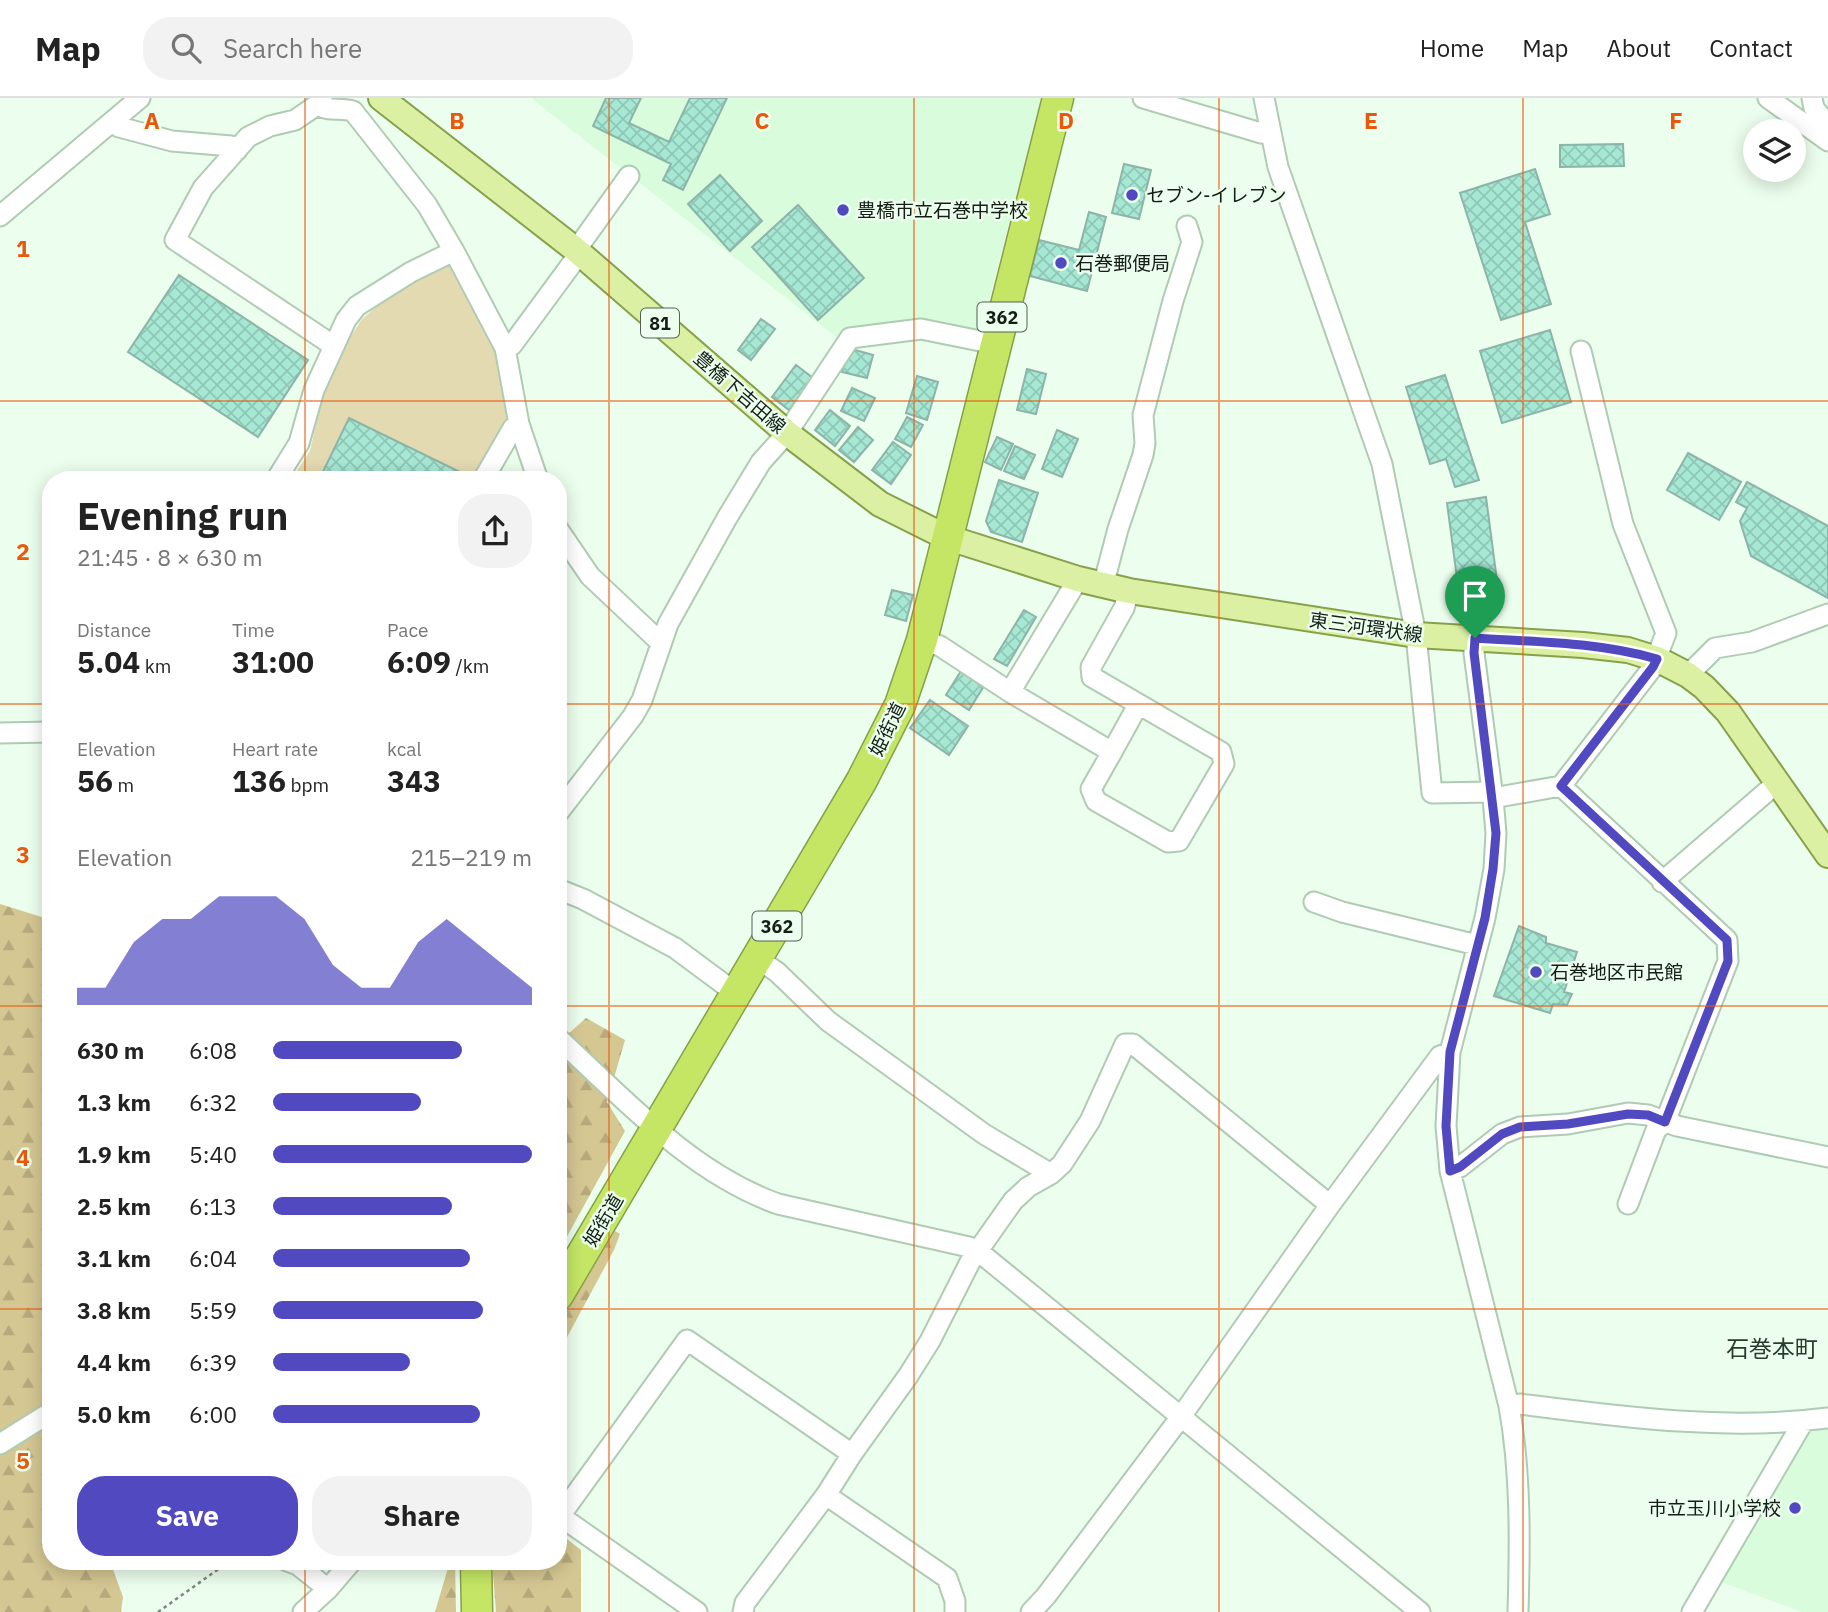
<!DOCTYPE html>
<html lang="en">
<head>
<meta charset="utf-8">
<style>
  :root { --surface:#fff; --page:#f2f2f2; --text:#222; --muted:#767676; --line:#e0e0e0; --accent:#5049c0 }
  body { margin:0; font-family:"IBM Plex Sans","Noto Sans JP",sans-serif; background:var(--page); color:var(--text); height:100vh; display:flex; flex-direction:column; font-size:26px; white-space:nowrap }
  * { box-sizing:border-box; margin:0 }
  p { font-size:23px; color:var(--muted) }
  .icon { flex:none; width:38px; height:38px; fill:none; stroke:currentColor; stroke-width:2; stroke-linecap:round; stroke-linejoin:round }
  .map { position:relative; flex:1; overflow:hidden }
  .side { position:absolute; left:42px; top:373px; width:525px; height:1099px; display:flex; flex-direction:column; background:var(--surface); border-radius:28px; box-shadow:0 4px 18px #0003 }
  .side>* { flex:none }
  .tools { position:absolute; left:1743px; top:21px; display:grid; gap:14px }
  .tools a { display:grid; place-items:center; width:63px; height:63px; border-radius:50%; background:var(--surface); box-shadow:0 4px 18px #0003; font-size:35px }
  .pin { position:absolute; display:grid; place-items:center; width:60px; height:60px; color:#fff; margin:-72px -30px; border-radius:50% 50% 50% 0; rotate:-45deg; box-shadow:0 0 7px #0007 }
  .pin .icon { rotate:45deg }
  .round { display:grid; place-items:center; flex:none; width:74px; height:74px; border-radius:28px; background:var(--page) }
  .overview { display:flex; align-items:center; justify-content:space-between; height:119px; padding:0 35px }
  h1 { font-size:38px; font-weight:700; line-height:52px }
  .figures { display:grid; grid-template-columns:repeat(3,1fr); gap:10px; height:119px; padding:7px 35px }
  .figures div { display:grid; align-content:center }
  .figures b { font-size:30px; font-weight:700 }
  .figures small { font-size:19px; font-weight:400 }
  .figures p { font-size:19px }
  .chart { height:196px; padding:14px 35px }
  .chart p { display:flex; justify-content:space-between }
  .chart svg { width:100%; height:126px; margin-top:7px; fill:var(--accent); opacity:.7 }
  .primary-button { display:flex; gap:14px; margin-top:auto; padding:14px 35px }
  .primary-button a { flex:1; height:80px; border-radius:28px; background:var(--accent); color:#fff; font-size:28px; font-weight:700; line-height:80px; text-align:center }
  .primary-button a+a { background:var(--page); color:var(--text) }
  ul { padding:0 35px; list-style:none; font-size:23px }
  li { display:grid; grid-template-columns:112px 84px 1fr; align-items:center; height:52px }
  li i { height:18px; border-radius:9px; background:var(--accent) }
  header { display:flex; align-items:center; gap:42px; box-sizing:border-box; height:98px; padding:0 35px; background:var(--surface); border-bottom:2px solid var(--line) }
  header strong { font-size:33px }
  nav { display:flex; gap:38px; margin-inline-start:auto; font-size:24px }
  .search { width:490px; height:63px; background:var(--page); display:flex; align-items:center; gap:18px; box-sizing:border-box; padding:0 24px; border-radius:28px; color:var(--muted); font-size:26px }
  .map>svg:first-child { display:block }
</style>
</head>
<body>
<header>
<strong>Map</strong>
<div class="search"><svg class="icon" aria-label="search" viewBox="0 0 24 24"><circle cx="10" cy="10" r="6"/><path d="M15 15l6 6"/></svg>Search here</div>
<nav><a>Home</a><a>Map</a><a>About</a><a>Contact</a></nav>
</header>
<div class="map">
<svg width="1828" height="1514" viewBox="0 0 1828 1514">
  <defs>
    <pattern id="forest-firs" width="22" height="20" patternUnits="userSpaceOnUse" patternTransform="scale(1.75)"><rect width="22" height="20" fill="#d5c792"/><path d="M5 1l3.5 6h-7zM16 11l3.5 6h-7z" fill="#b6aa7d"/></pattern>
    <pattern id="building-cross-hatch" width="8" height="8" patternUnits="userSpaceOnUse" patternTransform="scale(1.75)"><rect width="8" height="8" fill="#a7e8d5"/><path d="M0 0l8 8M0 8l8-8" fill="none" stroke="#8fc7b6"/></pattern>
  </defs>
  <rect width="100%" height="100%" fill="#ecfeee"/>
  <path fill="#d9fcdd" d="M531 0H1042L980 236 841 243Z
    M1828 1325V1514H1802L1719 1483 1804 1337 1815 1326Z"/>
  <path fill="url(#forest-firs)" d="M0 806 51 822V957L42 966 43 1019 51 1023V1247L43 1255 46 1281 51 1286V1463H110L123 1499 121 1514H0Z
    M586 920 625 942 607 1004 625 1033 558 1155V945Z
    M615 1133 620 1136 614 1152 558 1256V1227Z
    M567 1441 581 1452V1514H496L492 1463H558V1442Z
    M450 1463H455L456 1514H435Z"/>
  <path fill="#e4dab2" d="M456 162 502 255 514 322 478 381 291 382 310 353 323 295 344 249 362 221 397 192Z"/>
  <path fill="url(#building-cross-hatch)" stroke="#8cb4a8" stroke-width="2" d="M606 0H641L629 25 669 44 690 0H727L683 92 663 82 671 66 593 28Z
    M1623 46 1624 68 1560 69V47Z
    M1124 66 1151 72 1139 121 1112 115Z
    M1535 71 1550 116 1525 124 1551 206 1501 222 1460 95Z
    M720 77 762 123 730 153 688 106Z
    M798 107 864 180 818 222 752 149Z
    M1089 114 1106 119 1087 193 1030 178 1039 142 1079 152Z
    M179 177 308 262 258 339 128 254Z
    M761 221 775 231 751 262 738 252Z
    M1550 232 1571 304 1502 325 1480 253Z
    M848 250 873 257 867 280 842 274Z
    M796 267 813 280 789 312 772 299Z
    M1027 271 1046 276 1036 316 1017 312Z
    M1445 277 1479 382 1455 389 1446 361 1430 366 1406 289Z
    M917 278 938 284 927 322 906 315Z
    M852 290 875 300 864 323 841 313Z
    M830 312 850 328 835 348 815 332Z
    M907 319 923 327 911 349 895 341Z
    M349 320 460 374 457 382H319Z
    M858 329 873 342 854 364 839 352Z
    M1057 332 1078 341 1062 379 1042 371Z
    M997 339 1013 346 1001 372 985 364Z
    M893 344 911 357 891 386 872 372Z
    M1015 348 1035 357 1024 381 1004 373Z
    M1688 355 1741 384 1719 422 1667 392Z
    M999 382 1038 395 1022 444 991 434 986 423Z
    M1747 384 1828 428V500L1751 458 1740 423 1747 410 1736 404Z
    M1486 399 1499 498 1460 503 1447 405Z
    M892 492 913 497 906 523 885 517Z
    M1024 512 1036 519 1007 568 994 561Z
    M961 573 984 588 969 612 946 597Z
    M930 602 968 628 949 657 910 630Z
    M1519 828 1546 839V845L1577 854 1564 894 1572 896 1567 907 1553 906 1550 915 1494 898Z"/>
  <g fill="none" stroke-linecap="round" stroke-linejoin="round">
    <g stroke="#afcbb2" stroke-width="23">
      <path id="minor" d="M322 0 317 7 295 22 270 28 248 39 203 90 175 142 334 248
        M1143 0 1261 35 1271 36
        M1264 0 1278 69 1382 366 1416 537 1432 695 1492 694
        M1768 0 1828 43
        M1812 0 1814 10 1828 28
        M317 7C329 14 340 9 353 13L427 107 454 153 505 250 519 326 538 382
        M114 25 119 29 172 43 231 48 237 52
        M0 118 140 0
        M576 152 629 78
        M505 250 512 247 579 156
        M276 382 299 345 314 292 346 222 357 208 411 174 454 153
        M483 382 513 330 519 326
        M558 431 590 478 660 544
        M1103 488 1118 431 1143 357 1145 345 1143 317 1173 203 1192 144 1187 128
        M1475 540 1474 555 1493 700 1496 735 1494 771 1485 820 1450 954 1446 1028 1450 1073 1509 1308C1521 1375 1520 1445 1518 1514
        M922 542 940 548 1010 594 1112 654 1138 607
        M1688 577 1715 550 1752 544 1828 516
        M1010 594 1078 481
        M0 635 51 634
        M1112 654 1091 691 1096 703 1168 744 1179 743 1224 666 1221 654 1092 579 1091 569 1124 510 1129 493
        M1561 688 1727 842 1728 863 1665 1024 1656 1032 1628 1106
        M1493 700 1561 688 1653 569 1666 535 1623 426 1581 253
        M558 715 633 618 642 602 668 526 727 420 761 364 787 335 850 240 921 231 995 246
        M1662 784 1778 684
        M558 791 583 801 675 850 737 896
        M1314 804 1342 814 1477 847
        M758 861 777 874 828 923 984 1036 1051 1076
        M558 940C625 1002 691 1075 778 1106L969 1149 978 1153 1420 1514
        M1450 1073 1460 1069 1502 1036 1520 1029 1568 1026 1628 1015 1648 1017 1677 1028 1828 1059
        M1509 1308 1520 1306C1622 1319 1725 1333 1828 1320
        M0 1346 51 1314
        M826 1397 947 1480 955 1503V1514
        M287 1463 298 1467 328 1491
        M303 1514 328 1491 352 1463
        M697 1514 560 1418 687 1242 852 1356
        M743 1514 745 1505 826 1397 852 1356 908 1278 930 1243 970 1164 1013 1103 1028 1089 1051 1076 1062 1066 1090 1023 1125 946H1133L1330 1107
        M1031 1514 1046 1498 1180 1320 1330 1107 1440 958 1450 954
        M1692 1514 1803 1324"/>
    </g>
    <g stroke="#87a049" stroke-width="28">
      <path id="major" d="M381 0 576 152 787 335 880 406 946 439 1078 481 1129 493 1416 537 1583 547 1628 552 1657 561 1688 577 1704 589 1728 614 1828 757"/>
    </g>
    <g stroke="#87a049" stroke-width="33">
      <path id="highway" d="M558 1197 862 682 900 607 922 542 1058 0
        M476 1463 477 1514"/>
    </g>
    <path stroke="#7b897d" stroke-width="2.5" stroke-dasharray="3.5 3.5" stroke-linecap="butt" d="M158 1514 220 1470 224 1463"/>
    <use href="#minor" stroke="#fff" stroke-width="19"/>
    <use href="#major" stroke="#dcf0a3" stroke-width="24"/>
    <use href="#highway" stroke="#c5e665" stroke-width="30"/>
  </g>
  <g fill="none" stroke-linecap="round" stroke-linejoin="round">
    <g stroke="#fff" stroke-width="14">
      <path id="route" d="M1475 540C1536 544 1598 544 1657 561L1653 569 1561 688 1727 842 1728 863 1665 1024 1648 1017 1628 1016 1568 1026 1520 1029 1502 1036 1460 1069 1450 1073 1446 1028 1450 954 1485 820 1493 771 1496 735 1474 555Z"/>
    </g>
    <use href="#route" stroke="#5049c0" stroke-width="9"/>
  </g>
  <path fill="none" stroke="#e8590c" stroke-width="2" stroke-opacity="0.55" d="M305 0V382M609 0V1514M914 0V1514M1219 0V1514M1523 0V1514M0 303H1828M0 606H51M558 606H1828M0 908H51M558 908H1828M0 1211H51M558 1211H1828M305 1463V1514"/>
  <g fill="#5049c0" stroke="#ecfeee" stroke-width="2.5">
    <circle cx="1132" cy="97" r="7"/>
    <circle cx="843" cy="112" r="7"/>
    <circle cx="1061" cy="165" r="7"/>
    <circle cx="1536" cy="874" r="7"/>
    <circle cx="1795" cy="1410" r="7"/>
  </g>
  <g text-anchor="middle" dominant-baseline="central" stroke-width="5" stroke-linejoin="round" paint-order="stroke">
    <g fill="#ecfeee" stroke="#556156" stroke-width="2">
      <rect x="977.5" y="204.5" width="49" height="29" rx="5"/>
      <rect x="641" y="210.5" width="38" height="29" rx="5"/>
      <rect x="752.5" y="813.5" width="49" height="29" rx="5"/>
    </g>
    <g font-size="18" font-weight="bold" fill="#141e15">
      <text x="1002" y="219">362</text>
      <text x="660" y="225">81</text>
      <text x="777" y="828">362</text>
    </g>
    <g font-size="19" fill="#141e15" stroke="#ecfeee" text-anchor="start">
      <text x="1146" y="97">セブン-イレブン</text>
      <text x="857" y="112">豊橋市立石巻中学校</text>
      <text x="1075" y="165">石巻郵便局</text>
      <text x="1550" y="874">石巻地区市民館</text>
      <text x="1781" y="1410" text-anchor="end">市立玉川小学校</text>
    </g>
    <g font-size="19" fill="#141e15" stroke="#ecfeee">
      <text transform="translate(740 294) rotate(41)">豊橋下吉田線</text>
      <text transform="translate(1366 529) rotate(8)">東三河環状線</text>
      <text transform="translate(887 631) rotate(-64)">姫街道</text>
      <text transform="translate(603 1122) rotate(-59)">姫街道</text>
    </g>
    <g font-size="23" fill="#253d29" stroke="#ecfeee">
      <text x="1772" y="1250">石巻本町</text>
    </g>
  </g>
  <g font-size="23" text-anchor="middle" font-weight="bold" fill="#e8590c" stroke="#ecfeee" stroke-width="5" stroke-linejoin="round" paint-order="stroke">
    <text x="152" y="31">A</text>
    <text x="457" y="31">B</text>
    <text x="762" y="31">C</text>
    <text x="1066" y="31">D</text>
    <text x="1371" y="31">E</text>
    <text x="1676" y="31">F</text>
    <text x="23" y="159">1</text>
    <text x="23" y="462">2</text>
    <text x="23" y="765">3</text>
    <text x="23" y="1068">4</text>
    <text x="23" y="1371">5</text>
  </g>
</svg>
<div class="tools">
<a><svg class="icon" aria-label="layers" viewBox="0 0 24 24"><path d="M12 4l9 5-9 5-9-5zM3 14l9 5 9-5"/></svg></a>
</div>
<div class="pin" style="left:1475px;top:540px;background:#1e9e55"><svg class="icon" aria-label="arrive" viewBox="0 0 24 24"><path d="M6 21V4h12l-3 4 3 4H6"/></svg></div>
<section class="side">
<div class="overview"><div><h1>Evening run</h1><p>21:45 · 8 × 630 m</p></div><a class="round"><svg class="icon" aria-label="share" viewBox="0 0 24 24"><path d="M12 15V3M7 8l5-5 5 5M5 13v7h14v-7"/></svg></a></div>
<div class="figures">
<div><p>Distance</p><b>5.04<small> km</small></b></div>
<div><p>Time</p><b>31:00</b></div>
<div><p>Pace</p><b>6:09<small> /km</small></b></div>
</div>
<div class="figures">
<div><p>Elevation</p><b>56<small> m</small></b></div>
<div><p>Heart rate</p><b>136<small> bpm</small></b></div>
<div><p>kcal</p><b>343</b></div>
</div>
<div class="chart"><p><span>Elevation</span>215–219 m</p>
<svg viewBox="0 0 160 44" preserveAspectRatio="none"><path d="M0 44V38L10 38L20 22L30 14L40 14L50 6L60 6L70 6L80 14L90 30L100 38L110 38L120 22L130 14L140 22L150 30L160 38V44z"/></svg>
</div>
<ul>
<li><b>630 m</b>6:08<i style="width:73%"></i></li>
<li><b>1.3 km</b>6:32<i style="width:57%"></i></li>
<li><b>1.9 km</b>5:40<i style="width:100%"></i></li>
<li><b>2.5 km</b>6:13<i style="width:69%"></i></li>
<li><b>3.1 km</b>6:04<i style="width:76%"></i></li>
<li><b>3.8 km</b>5:59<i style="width:81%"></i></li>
<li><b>4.4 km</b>6:39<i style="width:53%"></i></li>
<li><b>5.0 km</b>6:00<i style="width:80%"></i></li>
</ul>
<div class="primary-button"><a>Save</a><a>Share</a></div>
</section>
</div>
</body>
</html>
